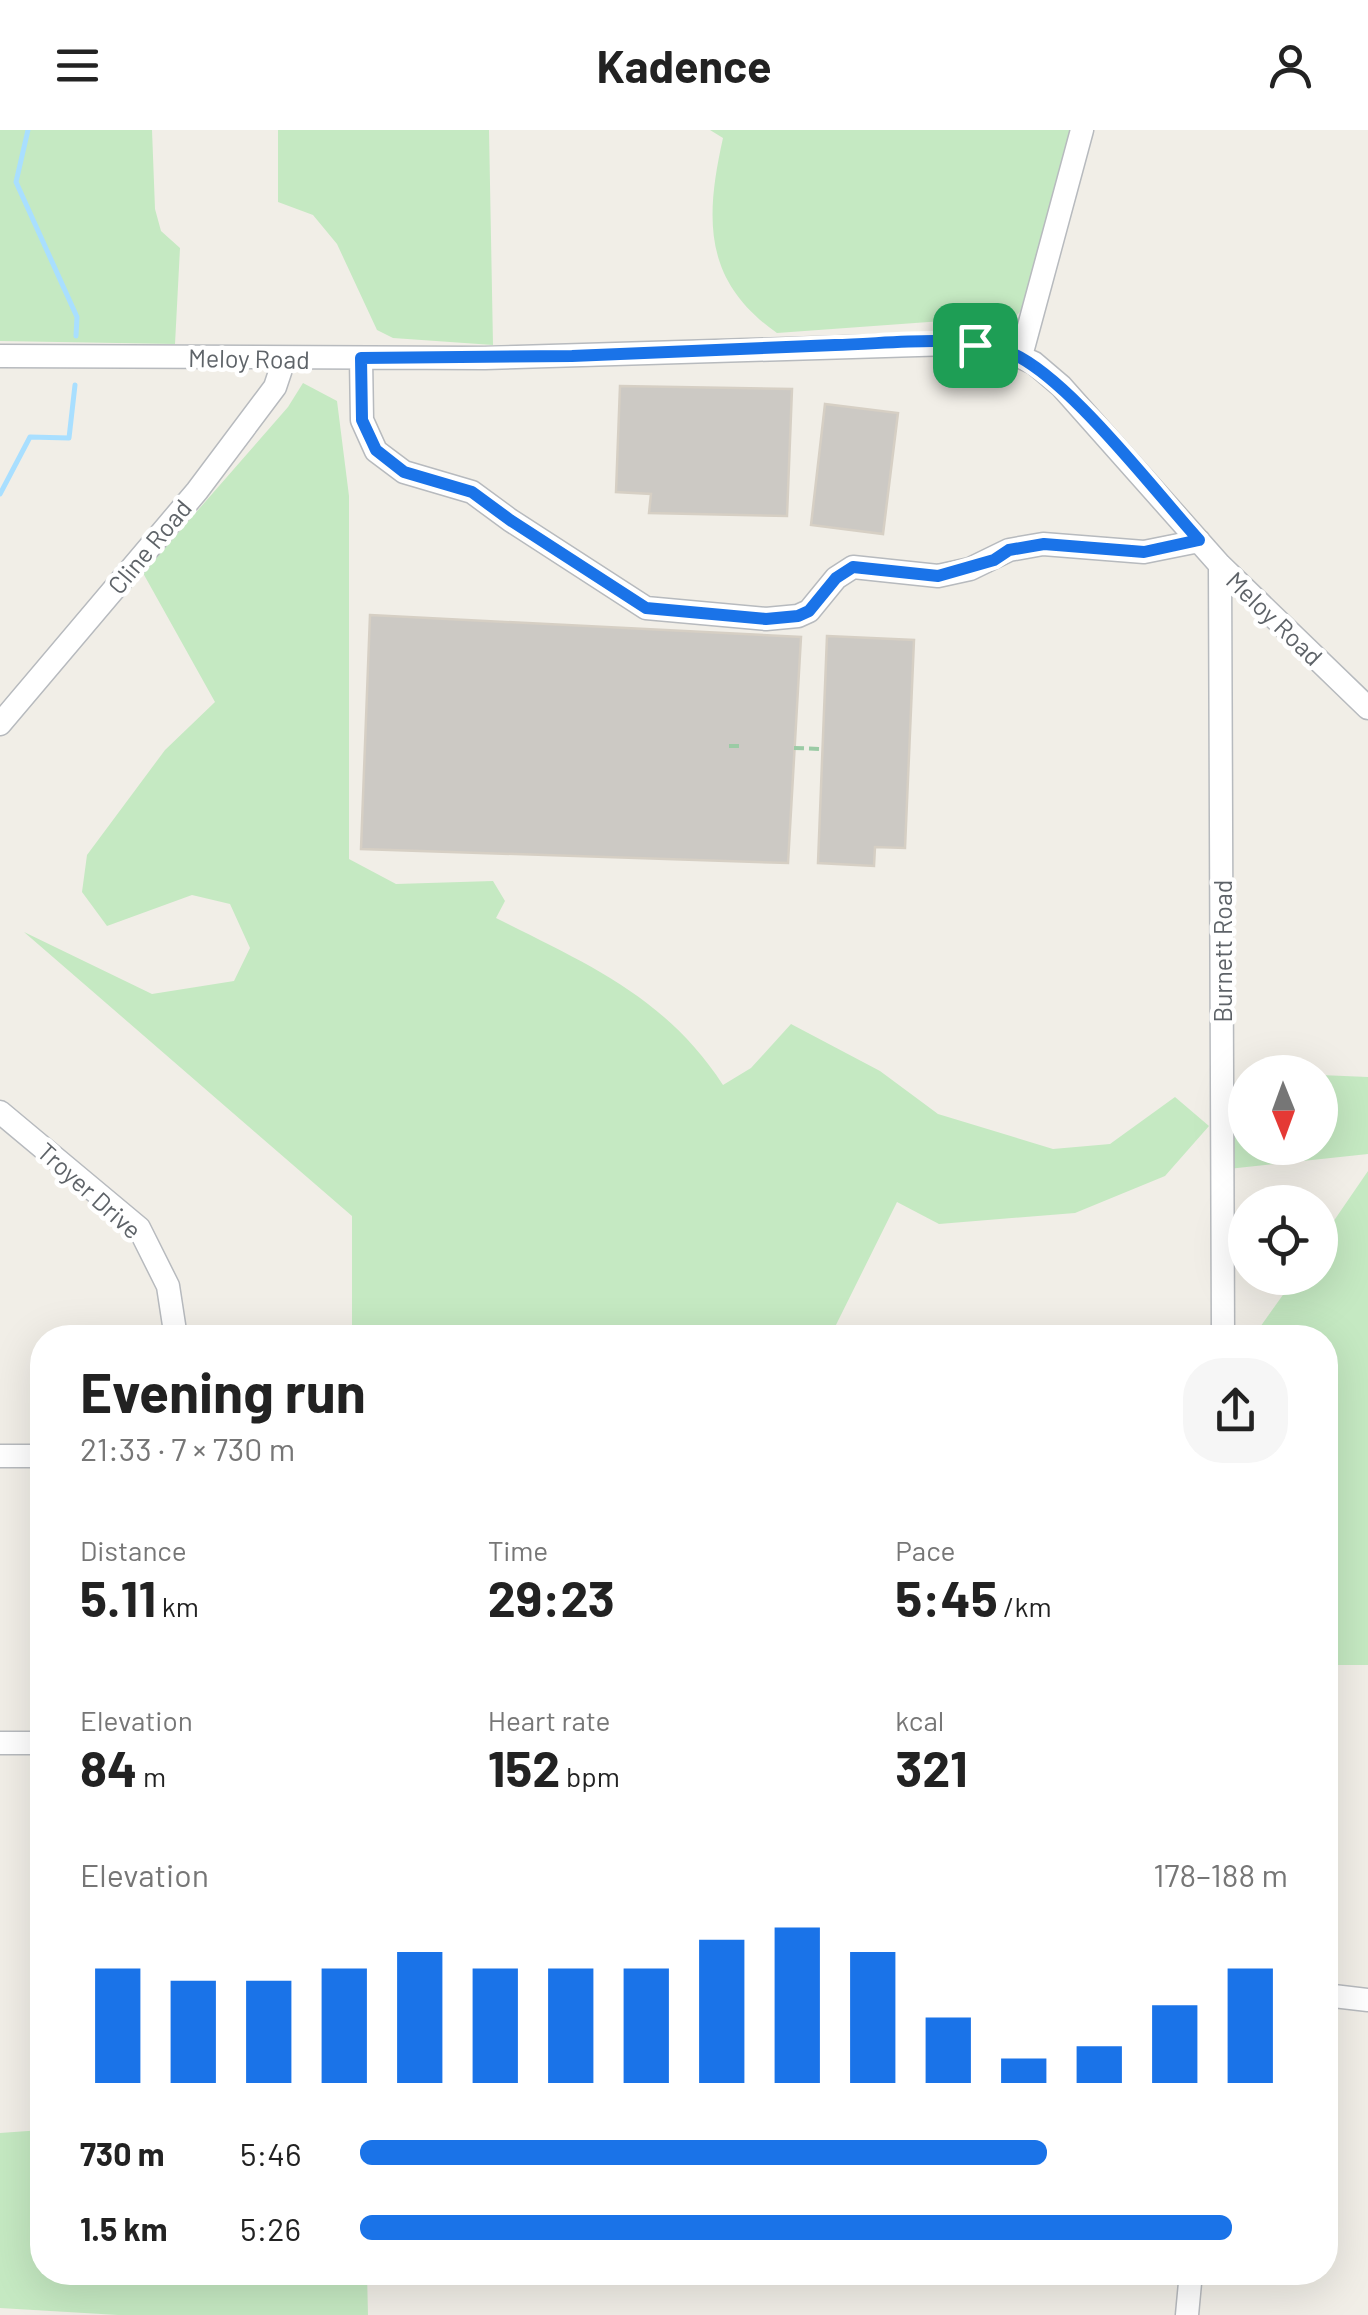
<!DOCTYPE html>
<html lang="en">
<head>
<meta charset="utf-8">
<style>
  :root { --surface:#fff; --page:#f6f6f6; --text:#222; --muted:#767676; --accent:#1a73e8 }
  body { margin:0; font-family:Barlow,sans-serif; background:var(--page); color:var(--text); height:100vh; display:flex; flex-direction:column; font-size:38px; white-space:nowrap }
  * { box-sizing:border-box; margin:0 }
  p { font-size:32px; color:var(--muted) }
  .icon { flex:none; width:55px; height:55px; fill:none; stroke:currentColor; stroke-width:2; stroke-linecap:round; stroke-linejoin:round }
  .map { position:relative; flex:1; overflow:hidden }
  .panel { position:absolute; left:30px; top:1195px; width:1308px; height:960px; display:flex; flex-direction:column; background:var(--surface); border-radius:40px; box-shadow:0 10px 40px #0002 }
  .panel>* { flex:none }
  .needle { width:65px; rotate:179deg }
  .tools { position:absolute; left:1228px; top:925px; display:grid; gap:20px }
  .tools a { display:grid; place-items:center; width:110px; height:110px; border-radius:50%; background:var(--surface); box-shadow:0 10px 40px #0002; font-size:50px }
  .pin { position:absolute; display:grid; place-items:center; width:85px; height:85px; color:#fff; margin:-42px; border-radius:20px; box-shadow:0 5px 15px #0006 }
  .round { display:grid; place-items:center; flex:none; width:105px; height:105px; border-radius:40px; background:var(--page) }
  .overview { display:flex; align-items:center; justify-content:space-between; height:170px; padding:0 50px }
  h1 { font-size:55px; font-weight:700; line-height:75px }
  .metrics { display:grid; grid-template-columns:repeat(3,1fr); gap:15px; height:170px; padding:10px 50px }
  .metrics div { display:grid; align-content:center }
  .metrics b { font-size:50px; font-weight:700 }
  .metrics small { font-size:28px; font-weight:400 }
  .metrics p { font-size:28px }
  .chart { height:280px; padding:20px 50px }
  .chart p { display:flex; justify-content:space-between }
  .chart svg { width:100%; height:180px; margin-top:10px; stroke:var(--accent); stroke-width:6 }
  ul { padding:0 50px; list-style:none; font-size:32px }
  li { display:grid; grid-template-columns:160px 120px 1fr; align-items:center; height:75px }
  li i { height:25px; border-radius:12px; background:var(--accent) }
  header { display:flex; justify-content:space-between; align-items:center; height:130px; padding:0 50px; background:var(--surface); font-size:45px; font-weight:700 }
  .map>svg:first-child { display:block }
</style>
</head>
<body>
<header><svg class="icon" aria-label="menu" viewBox="0 0 24 24"><path d="M4 6h16M4 12h16M4 18h16"/></svg>Kadence<svg class="icon" aria-label="person" viewBox="0 0 24 24"><circle cx="12" cy="8" r="4"/><path d="M4 21q1-7 8-7t8 7"/></svg></header>
<div class="map">
<svg width="1368" height="2185" viewBox="0 0 1368 2185">
  <rect width="100%" height="100%" fill="#f1eee7"/>
  <path fill="#c5e9c2" d="M0 0H152L155 79 161 101 180 118 175 214 0 211Z
    M278 0H489L493 215 393 208 377 200 337 114 313 85 278 72Z
    M710 0H1077L1028 173 1010 193 984 188 777 203C703 151 705 89 723 8Z
    M303 253 337 271 349 366V729L396 754 493 751 505 771 496 788C587 834 666 867 723 955L751 938 791 894 880 941 938 984 1053 1019 1110 1014 1175 967 1209 996 1165 1046 1075 1083 939 1094 897 1072 830 1207H352V1086L24 802 152 864 234 851 250 818 230 774 192 765 107 796 82 762 87 725 165 620 215 572 143 443 288 277Z
    M1320 945 1368 947V1024L1228 1039 1234 959 1245 957V1018H1320Z
    M1368 1041V1535H1325V1208L1253 1207 1295 1148H1320V1111Z
    M42 2000V2142L367 2143 368 2185H118L0 2178V2003Z"/>
  <g fill="none" stroke-linecap="round" stroke-linejoin="round">
    <path stroke="#a9dfff" stroke-width="5" d="M28 0 16 52 77 187 76 206
      M0 364 30 307 69 308 75 255"/>
  </g>
  <path fill="#ccc9c4" stroke="#d6cfc4" stroke-width="2.5" d="M620 256 792 259 787 386 649 383 651 364 616 362Z
    M825 274 898 283 883 404 811 395Z
    M370 485 801 507 788 733 361 719Z
    M827 506 914 510 905 718 875 717 874 736 818 733Z"/>
  <g fill="none" stroke-linecap="round" stroke-linejoin="round">
    <g stroke="#b7babe" stroke-width="25">
      <path id="minor" d="M0 226 485 228 951 214 1005 220 1034 233 1061 256 1220 435 1368 578
        M1021 226 1082 0
        M361 228 362 290 376 321 404 342 472 362 510 390 646 478 766 489 798 486 809 481 836 448 853 437 938 446 970 439 1009 420 1043 414 1144 422 1199 411
        M1220 435 1223 1208
        M0 594 197 361 275 257 284 230
        M0 982 139 1098 168 1156 176 1208
        M0 1326H42
        M0 1613H42
        M1325 1865 1368 1870
        M1187 2185 1191 2142"/>
    </g>
    <path stroke="#9bcba5" stroke-width="4" stroke-dasharray="10 5" stroke-linecap="butt" d="M729 616H740
      M794 618 822 619"/>
    <use href="#minor" stroke="#fff" stroke-width="22"/>
  </g>
  <g fill="none" stroke-linecap="round" stroke-linejoin="round">
    <g stroke="#fff" stroke-width="20">
      <path id="route" d="M835 215C888 214 952 204 1003 220 1060 236 1156 363 1199 410L1144 422 1044 414 1009 420 994 430 938 446 853 437 836 448 809 481 798 486 766 489 646 478 510 390 472 362 404 342 376 320 362 290 361 228 572 226Z"/>
    </g>
    <use href="#route" stroke="#1a73e8" stroke-width="12"/>
  </g>
  <g text-anchor="middle" dominant-baseline="central" stroke-width="9" stroke-linejoin="round" paint-order="stroke">
    <g font-size="25" fill="#5e6368" stroke="#fff">
      <text transform="translate(249 228) rotate(1)">Meloy Road</text>
      <text transform="translate(149 416) rotate(-50)">Cline Road</text>
      <text transform="translate(1275 488) rotate(44)">Meloy Road</text>
      <text transform="translate(1222 821) rotate(-90)">Burnett Road</text>
      <text transform="translate(90 1060) rotate(42)">Troyer Drive</text>
    </g>
  </g>
</svg>
<div class="tools">
<a><svg class="needle" viewBox="-14 -14 28 28"><path d="M0-13l5 13h-10z" fill="#e53935"/><path d="M0 13l5-13h-10z" fill="#767676"/></svg></a>
<a><svg class="icon" aria-label="locate" viewBox="0 0 24 24"><circle cx="12" cy="12" r="6"/><path d="M12 2v4M12 18v4M2 12h4M18 12h4"/></svg></a>
</div>
<div class="pin" style="left:975px;top:215px;background:#1e9e55"><svg class="icon" aria-label="arrive" viewBox="0 0 24 24"><path d="M6 21V4h12l-3 4 3 4H6"/></svg></div>
<section class="panel">
<div class="overview"><div><h1>Evening run</h1><p>21:33 · 7 × 730 m</p></div><a class="round"><svg class="icon" aria-label="share" viewBox="0 0 24 24"><path d="M12 15V3M7 8l5-5 5 5M5 13v7h14v-7"/></svg></a></div>
<div class="metrics">
<div><p>Distance</p><b>5.11<small> km</small></b></div>
<div><p>Time</p><b>29:23</b></div>
<div><p>Pace</p><b>5:45<small> /km</small></b></div>
</div>
<div class="metrics">
<div><p>Elevation</p><b>84<small> m</small></b></div>
<div><p>Heart rate</p><b>152<small> bpm</small></b></div>
<div><p>kcal</p><b>321</b></div>
</div>
<div class="chart"><p><span>Elevation</span>178–188 m</p>
<svg viewBox="0 0 160 44" preserveAspectRatio="none"><path d="M5 44V16M15 44V19M25 44V19M35 44V16M45 44V12M55 44V16M65 44V16M75 44V16M85 44V9M95 44V6M105 44V12M115 44V28M125 44V38M135 44V35M145 44V25M155 44V16"/></svg>
</div>
<ul>
<li><b>730 m</b>5:46<i style="width:74%"></i></li>
<li><b>1.5 km</b>5:26<i style="width:94%"></i></li>
</ul>
</section>
</div>
</body>
</html>
